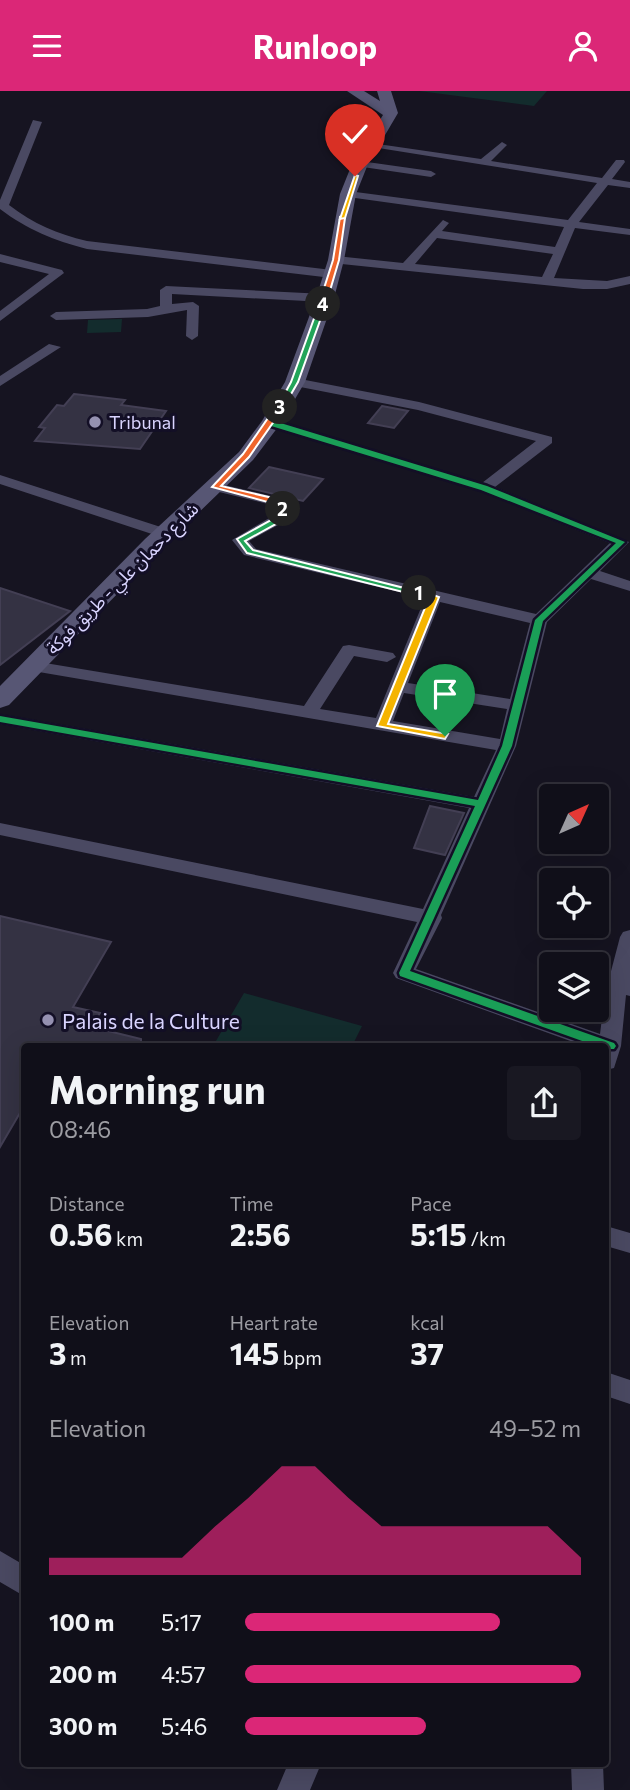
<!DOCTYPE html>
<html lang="en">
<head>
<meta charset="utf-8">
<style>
  :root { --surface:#100f19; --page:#191822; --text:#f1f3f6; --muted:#9c9ca2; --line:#302f38; --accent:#db2777 }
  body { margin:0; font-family:Commissioner,"Noto Sans Arabic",sans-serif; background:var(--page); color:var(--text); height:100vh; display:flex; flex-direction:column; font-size:26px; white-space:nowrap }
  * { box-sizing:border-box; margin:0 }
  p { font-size:23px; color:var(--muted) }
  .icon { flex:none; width:38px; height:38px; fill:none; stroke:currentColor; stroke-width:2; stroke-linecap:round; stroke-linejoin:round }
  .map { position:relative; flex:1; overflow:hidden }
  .side { position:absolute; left:21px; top:952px; width:588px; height:724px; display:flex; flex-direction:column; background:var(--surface); border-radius:7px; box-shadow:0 7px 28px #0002,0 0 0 2px var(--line) }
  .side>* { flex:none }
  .needle { width:46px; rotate:45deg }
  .buttons { position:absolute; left:539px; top:693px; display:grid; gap:14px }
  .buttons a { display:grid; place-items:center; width:70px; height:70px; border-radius:7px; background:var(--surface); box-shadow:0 7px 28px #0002,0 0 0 2px var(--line); font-size:35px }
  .pin { position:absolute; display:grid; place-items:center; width:60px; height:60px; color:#fff; margin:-72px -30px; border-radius:50% 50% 50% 0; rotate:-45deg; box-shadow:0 0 7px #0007 }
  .pin .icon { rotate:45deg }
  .km { position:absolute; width:35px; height:35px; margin:-18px; border-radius:50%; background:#222; color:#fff; font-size:19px; line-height:35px; text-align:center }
  .round { display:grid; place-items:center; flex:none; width:74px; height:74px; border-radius:7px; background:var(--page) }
  .head { display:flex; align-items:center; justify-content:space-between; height:119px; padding:0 28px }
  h1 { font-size:38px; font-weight:700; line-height:52px }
  .stats { display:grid; grid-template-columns:repeat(3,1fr); gap:10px; height:119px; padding:7px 28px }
  .stats div { display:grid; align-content:center }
  .stats b { font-size:30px; font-weight:700 }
  .stats small { font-size:19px; font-weight:400 }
  .stats p { font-size:19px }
  .chart { height:196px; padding:14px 28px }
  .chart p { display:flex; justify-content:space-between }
  .chart svg { width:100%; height:126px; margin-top:7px; fill:var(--accent); opacity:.7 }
  ul { padding:0 28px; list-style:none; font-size:23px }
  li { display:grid; grid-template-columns:112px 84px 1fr; align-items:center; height:52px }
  li i { height:18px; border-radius:9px; background:var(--accent) }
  header { display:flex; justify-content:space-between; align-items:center; height:91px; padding:0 28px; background:var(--accent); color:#fff; font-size:32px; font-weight:700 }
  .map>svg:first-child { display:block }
</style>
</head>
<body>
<header><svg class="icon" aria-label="menu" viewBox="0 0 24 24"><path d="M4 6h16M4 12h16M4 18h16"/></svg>Runloop<svg class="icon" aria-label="person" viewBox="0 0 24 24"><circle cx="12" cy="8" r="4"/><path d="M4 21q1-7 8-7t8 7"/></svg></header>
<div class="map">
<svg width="630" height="1699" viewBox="0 0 630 1699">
  <rect width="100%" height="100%" fill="#161421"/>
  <path fill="#132c2d" d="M419 0H547L534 15Z
    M122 228 121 241 87 242 88 229Z
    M244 902 362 935 352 955H213Z"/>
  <path fill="#343243" stroke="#433f54" stroke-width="2" d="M74 303 125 309 121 314 166 320 140 358 35 350 45 337 39 336 57 314 64 315Z
    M382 315 408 320 394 337 368 332Z
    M269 376 323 388 303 410 249 397Z
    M0 497 70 520 0 574Z
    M430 715 464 722 445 764 414 757Z
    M0 825 111 851 73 916 100 922 92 936 141 948V956H24V1015L0 1056Z"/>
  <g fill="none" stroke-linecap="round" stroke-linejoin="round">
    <path fill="#4a4962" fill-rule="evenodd" d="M33 29 42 31 9 114C34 133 57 143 87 150L332 179 338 183 332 187 87 158C53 149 28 139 0 118V109Z
      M502 51 507 54 491 70 602 87 616 69H624L625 71 612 88 630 91V97L608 94 579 131 630 138V144L575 137 554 187 607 190 630 185V193L607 198H583L332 172 330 169 336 165 403 172 443 129 449 132 442 140 555 156 564 136 348 106 342 103 348 100 568 129 597 92 366 55 371 52 481 68ZM437 147 553 163 542 186 415 173Z
      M360 70 431 80 436 83 431 86 356 75 355 73Z
      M0 163 62 179 64 182 0 230V220L49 183 0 171Z
      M166 195 325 203 331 207 325 211 172 203V213L193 211 199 215 198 245 192 249 186 245 187 219 148 226 56 229 50 225 56 221 147 218 160 215V199Z
      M49 253 61 256 0 295V285Z
      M295 287 419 311 552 346V352L495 396 629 451 600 480 630 490V500L591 488 547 531 516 655 441 824 442 827 416 878 600 943 605 903 620 846 623 841 630 839V905L626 904 621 955 614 977 606 979V956H587L396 887 393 882 417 831 0 744V732L423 818 469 717 0 633V623L474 706 496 659 33 580 24 575 33 570 304 615 343 555 349 554 393 562 396 566 387 571 354 565 320 618 376 627 425 507 244 464 232 449 276 423V415L211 399 209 396 216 392 288 409 289 428 249 450 256 458 536 523 610 452 479 400 266 335V329H276L482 392 536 350 418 319 290 294 288 291ZM440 511 530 532 510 608 408 592ZM404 602 507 618 500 648 393 630Z
      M0 384 170 439 172 442 164 447 158 445 0 393Z
      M606 1135 630 1142V1162L606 1155Z
      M606 1281 630 1289V1313L606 1305Z
      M0 1460 24 1474V1505L0 1491Z
      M288 1673H321L310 1699H277Z
      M571 1673H603L604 1699H572Z"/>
    <path fill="#575674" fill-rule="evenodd" d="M347 0H364L380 10 377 0H391L398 22 368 73 356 103 344 169 334 207 305 291 281 332 253 369 161 458 9 614 0 617V595L145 448 239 361 262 330 285 291 316 207 328 169 340 103 352 73 383 24Z"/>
    <g stroke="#130f26" stroke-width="5">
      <path id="cycleway" d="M268 330H274L487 395 625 451 543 530 512 655 410 880 614 952 616 955 614 958H606V956H599L400 885 399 882 475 715 0 631V625L478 709 502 655 535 529 616 452 481 399 268 334Z"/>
    </g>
    <use href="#cycleway" fill="#1a9f57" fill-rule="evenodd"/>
  </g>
  <path fill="#f5b400" stroke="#fff" stroke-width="2" d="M419 499 439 506 388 633 448 643 445 648 377 635 429 507 416 504Z"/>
  <path fill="#22a559" stroke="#fff" stroke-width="2" d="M283 415 287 418V427L245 450 253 459 424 502 419 505 247 462 237 448 280 424 279 418Z"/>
  <path fill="#f0652b" stroke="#fff" stroke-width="2" d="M277 314 284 316 249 366 221 395 286 410 287 418 283 420 279 414 212 396 243 363Z"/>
  <path fill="#22a559" stroke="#fff" stroke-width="2" d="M320 211 326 213 298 291 283 317H277L291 291Z"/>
  <path fill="#f0652b" stroke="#fff" stroke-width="2" d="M340 126 345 127 339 169 326 213 323 215 319 213 333 169Z"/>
  <path fill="#f5b400" stroke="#fff" stroke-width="2" d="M355 84 358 85 345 127 340 128Z"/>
  <g fill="#9591b1" stroke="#130f26" stroke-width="2.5">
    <circle cx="95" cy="331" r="7"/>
    <circle cx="48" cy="929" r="7"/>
  </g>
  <g text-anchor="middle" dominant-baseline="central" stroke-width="6" stroke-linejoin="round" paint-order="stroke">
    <g font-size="18" fill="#d9d4ff" stroke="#130f26" text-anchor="start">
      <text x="109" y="331">Tribunal</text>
    </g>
    <g font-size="18" fill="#d9d4ff" stroke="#130f26">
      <text transform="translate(122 487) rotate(-45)">شارع دحمان علي - طريق فوكة</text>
    </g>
    <g font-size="21" fill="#d9d4ff" stroke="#130f26" text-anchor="start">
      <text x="62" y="929">Palais de la Culture</text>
    </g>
  </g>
</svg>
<div class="buttons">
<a><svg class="needle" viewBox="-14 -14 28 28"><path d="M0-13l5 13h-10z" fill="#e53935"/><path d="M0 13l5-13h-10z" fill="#9c9ca2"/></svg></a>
<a><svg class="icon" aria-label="locate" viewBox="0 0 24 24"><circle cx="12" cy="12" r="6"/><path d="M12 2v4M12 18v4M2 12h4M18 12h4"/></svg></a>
<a><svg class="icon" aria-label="layers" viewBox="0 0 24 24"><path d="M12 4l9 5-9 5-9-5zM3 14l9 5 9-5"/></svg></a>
</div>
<div class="pin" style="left:445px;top:645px;background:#1e9e55"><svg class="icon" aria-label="arrive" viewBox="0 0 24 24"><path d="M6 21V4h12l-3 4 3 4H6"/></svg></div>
<div class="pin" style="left:355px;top:85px;background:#d93025"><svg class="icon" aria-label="check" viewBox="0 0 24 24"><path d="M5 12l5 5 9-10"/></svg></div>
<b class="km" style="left:419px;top:502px">1</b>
<b class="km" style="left:283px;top:418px">2</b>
<b class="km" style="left:280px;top:316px">3</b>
<b class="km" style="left:323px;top:213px">4</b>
<section class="side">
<div class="head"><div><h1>Morning run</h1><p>08:46</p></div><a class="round"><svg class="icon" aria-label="share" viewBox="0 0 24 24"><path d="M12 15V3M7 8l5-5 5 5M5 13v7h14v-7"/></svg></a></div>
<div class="stats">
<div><p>Distance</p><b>0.56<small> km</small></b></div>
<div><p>Time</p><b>2:56</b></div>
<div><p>Pace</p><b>5:15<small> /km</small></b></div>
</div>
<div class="stats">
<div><p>Elevation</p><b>3<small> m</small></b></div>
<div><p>Heart rate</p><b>145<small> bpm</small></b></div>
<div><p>kcal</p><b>37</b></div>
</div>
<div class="chart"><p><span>Elevation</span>49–52 m</p>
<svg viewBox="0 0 160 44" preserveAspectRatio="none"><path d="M0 44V38L10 38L20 38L30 38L40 38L50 27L60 17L70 6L80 6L90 17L100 27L110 27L120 27L130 27L140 27L150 27L160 38V44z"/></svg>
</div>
<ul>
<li><b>100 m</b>5:17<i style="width:76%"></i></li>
<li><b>200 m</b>4:57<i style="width:100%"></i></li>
<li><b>300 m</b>5:46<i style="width:54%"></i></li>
</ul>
</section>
</div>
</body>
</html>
